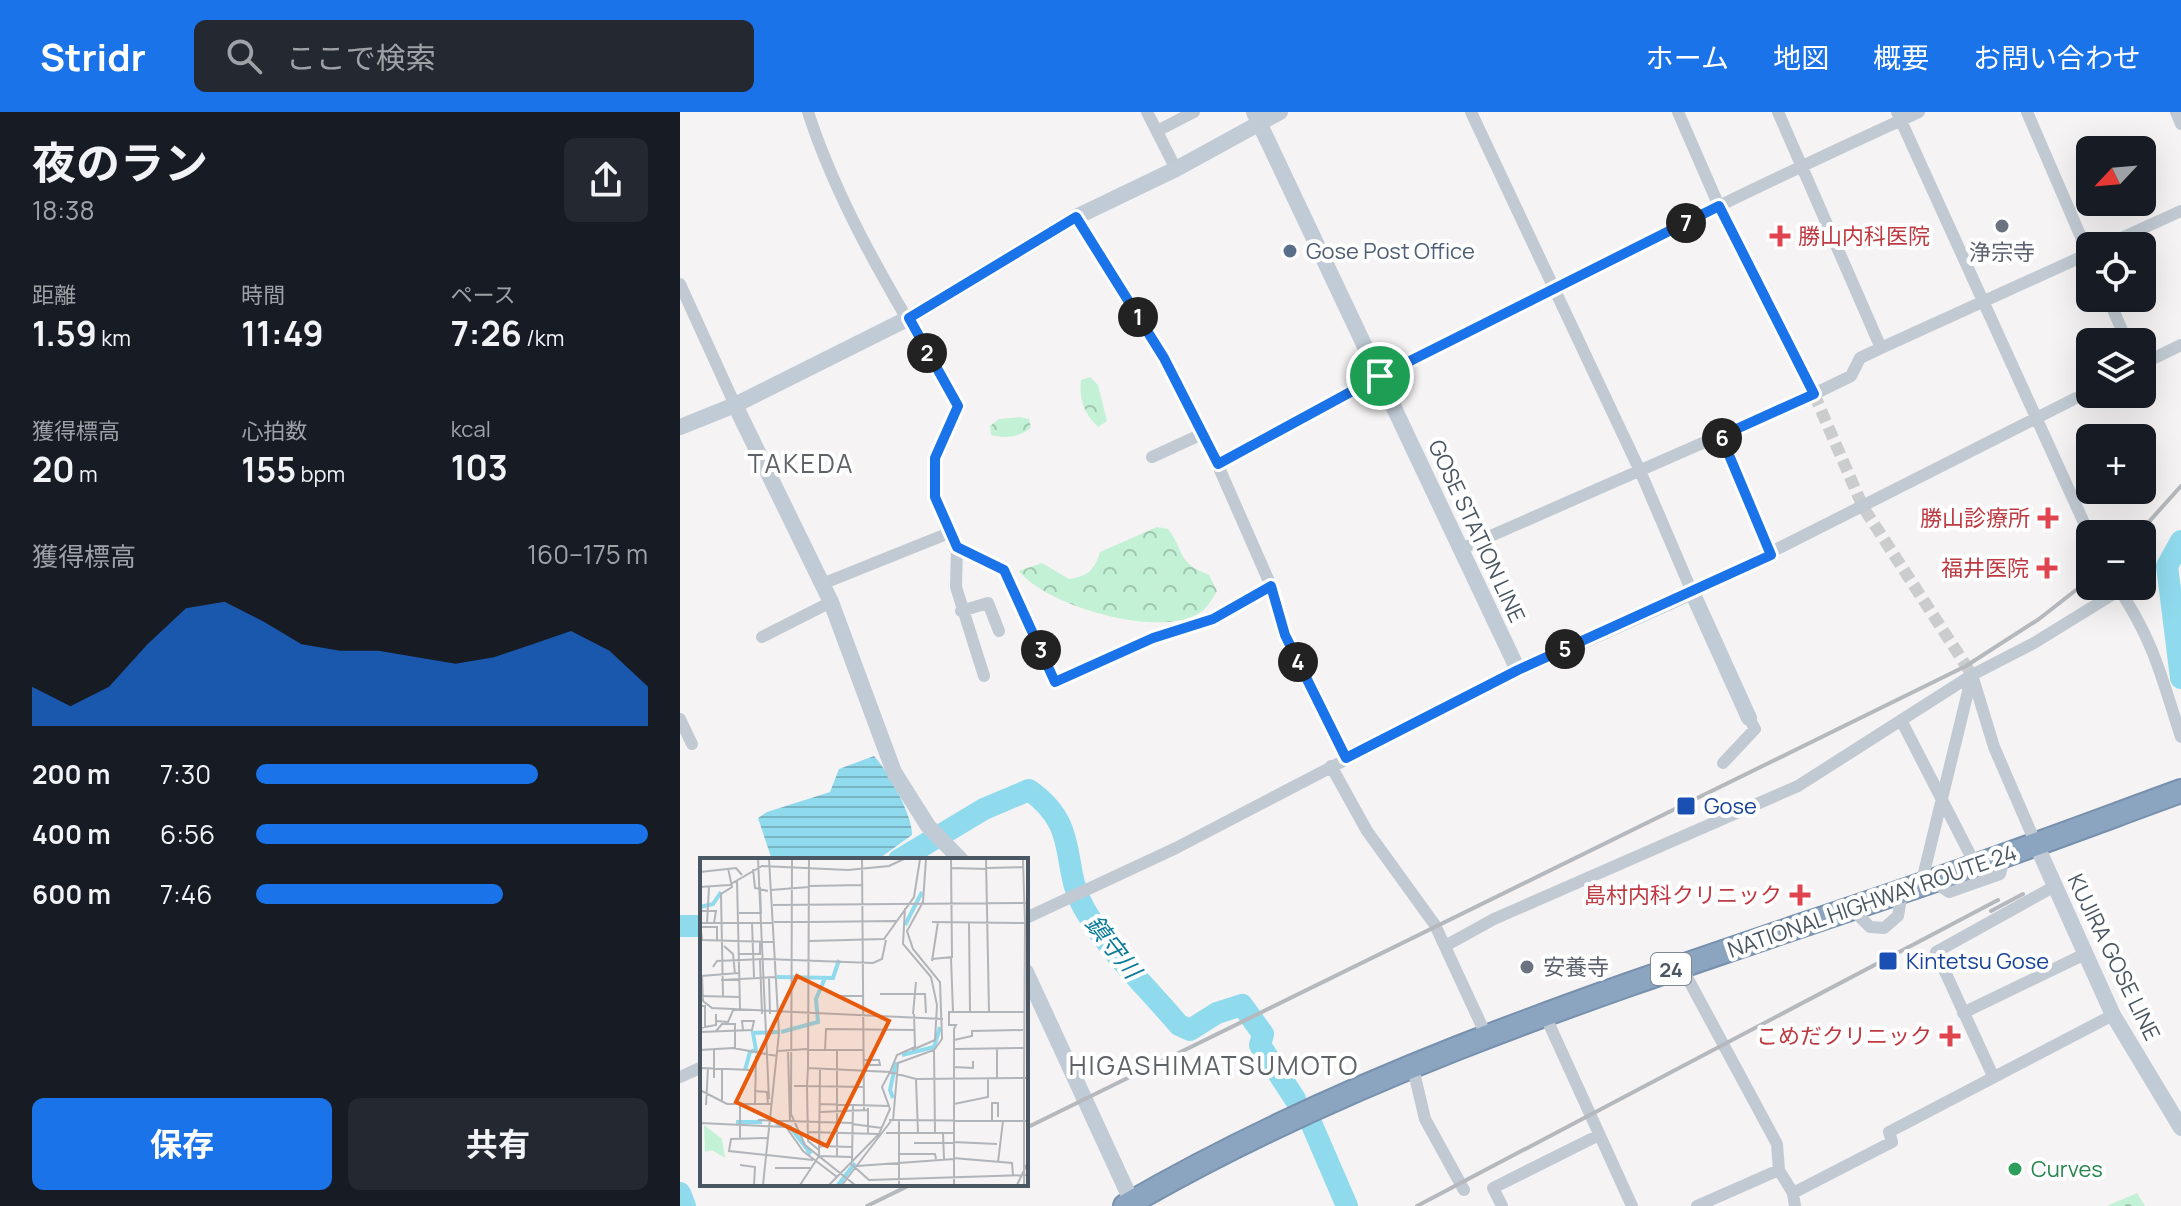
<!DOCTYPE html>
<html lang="ja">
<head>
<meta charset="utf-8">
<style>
  :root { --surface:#171b24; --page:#242831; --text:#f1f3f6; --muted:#9ea1a6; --accent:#1a73e8 }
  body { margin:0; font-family:Manrope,"Noto Sans JP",sans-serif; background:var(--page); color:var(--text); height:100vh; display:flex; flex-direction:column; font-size:30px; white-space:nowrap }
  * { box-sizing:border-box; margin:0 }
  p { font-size:26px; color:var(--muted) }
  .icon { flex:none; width:44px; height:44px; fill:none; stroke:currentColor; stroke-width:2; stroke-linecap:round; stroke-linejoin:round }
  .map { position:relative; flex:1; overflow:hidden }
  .drawer { display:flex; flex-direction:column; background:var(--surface); width:680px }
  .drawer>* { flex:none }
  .needle { width:52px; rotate:244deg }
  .tools { position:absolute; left:1396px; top:24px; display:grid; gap:16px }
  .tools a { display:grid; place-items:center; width:80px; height:80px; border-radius:12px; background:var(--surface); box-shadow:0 8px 32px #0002; font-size:40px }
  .pin { position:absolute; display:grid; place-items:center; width:68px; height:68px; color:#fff; margin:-34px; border:4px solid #fff; border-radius:50%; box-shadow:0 2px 8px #0007 }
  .km { position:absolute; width:40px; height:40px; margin:-20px; border-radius:50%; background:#222; color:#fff; font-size:22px; line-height:40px; text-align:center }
  .round { display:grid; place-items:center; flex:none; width:84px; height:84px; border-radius:12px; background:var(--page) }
  .summary { display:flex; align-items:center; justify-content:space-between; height:136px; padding:0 32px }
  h1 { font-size:44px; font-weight:700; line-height:60px }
  .metrics { display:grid; grid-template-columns:repeat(3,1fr); gap:12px; height:136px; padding:8px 32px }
  .metrics div { display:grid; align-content:center }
  .metrics b { font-size:34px; font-weight:700 }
  .metrics small { font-size:22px; font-weight:400 }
  .metrics p { font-size:22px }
  .chart { height:224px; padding:16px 32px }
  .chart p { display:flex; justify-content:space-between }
  .chart svg { width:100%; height:144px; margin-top:8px; fill:var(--accent); opacity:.7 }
  .button { display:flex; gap:16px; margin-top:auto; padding:16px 32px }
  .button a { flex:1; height:92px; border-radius:12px; background:var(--accent); color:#fff; font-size:32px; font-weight:700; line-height:92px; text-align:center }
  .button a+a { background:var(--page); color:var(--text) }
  ul { padding:0 32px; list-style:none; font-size:26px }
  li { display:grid; grid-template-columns:128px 96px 1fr; align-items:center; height:60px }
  li i { height:20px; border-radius:10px; background:var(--accent) }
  header { display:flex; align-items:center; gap:48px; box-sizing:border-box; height:112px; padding:0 40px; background:var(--accent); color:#fff }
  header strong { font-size:38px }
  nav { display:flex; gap:44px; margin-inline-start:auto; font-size:28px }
  .search { width:560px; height:72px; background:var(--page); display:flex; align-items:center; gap:20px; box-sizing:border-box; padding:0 28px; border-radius:12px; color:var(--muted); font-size:30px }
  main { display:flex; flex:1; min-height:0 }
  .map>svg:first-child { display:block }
</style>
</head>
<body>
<header>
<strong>Stridr</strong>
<div class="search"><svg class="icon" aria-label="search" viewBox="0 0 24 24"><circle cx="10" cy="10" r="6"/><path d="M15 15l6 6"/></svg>ここで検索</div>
<nav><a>ホーム</a><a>地図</a><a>概要</a><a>お問い合わせ</a></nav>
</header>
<main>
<section class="drawer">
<div class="summary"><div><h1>夜のラン</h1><p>18:38</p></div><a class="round"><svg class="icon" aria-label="share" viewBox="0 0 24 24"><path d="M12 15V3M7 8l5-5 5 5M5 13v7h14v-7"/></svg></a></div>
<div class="metrics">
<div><p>距離</p><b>1.59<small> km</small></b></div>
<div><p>時間</p><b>11:49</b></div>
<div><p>ペース</p><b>7:26<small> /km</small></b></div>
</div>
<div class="metrics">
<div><p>獲得標高</p><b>20<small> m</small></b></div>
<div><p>心拍数</p><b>155<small> bpm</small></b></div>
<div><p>kcal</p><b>103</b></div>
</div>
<div class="chart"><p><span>獲得標高</span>160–175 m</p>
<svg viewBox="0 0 160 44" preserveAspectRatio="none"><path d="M0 44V32L10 38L20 32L30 19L40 8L50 6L60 12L70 19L80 21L90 21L100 23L110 25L120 23L130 19L140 15L150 21L160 32V44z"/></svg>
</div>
<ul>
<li><b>200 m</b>7:30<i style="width:72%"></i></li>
<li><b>400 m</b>6:56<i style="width:100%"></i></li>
<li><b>600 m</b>7:46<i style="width:63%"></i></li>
</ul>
<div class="button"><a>保存</a><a>共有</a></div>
</section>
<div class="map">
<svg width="1501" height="1094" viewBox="0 0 1501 1094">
  <defs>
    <pattern id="forest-crowns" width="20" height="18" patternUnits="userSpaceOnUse" patternTransform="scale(2)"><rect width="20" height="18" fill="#c3f1d5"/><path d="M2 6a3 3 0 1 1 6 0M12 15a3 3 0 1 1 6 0" fill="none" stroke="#a0c6b0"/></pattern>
    <pattern id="cemetery-stones" width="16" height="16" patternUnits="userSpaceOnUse" patternTransform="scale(2)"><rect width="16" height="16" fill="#c3f1d5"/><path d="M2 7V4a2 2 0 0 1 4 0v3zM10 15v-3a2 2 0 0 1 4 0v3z" fill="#a0c6b0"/></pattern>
    <pattern id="water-rules" width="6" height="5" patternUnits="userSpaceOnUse" patternTransform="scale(2)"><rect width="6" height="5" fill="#90daee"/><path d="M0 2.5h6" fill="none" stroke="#78b4c4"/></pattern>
  </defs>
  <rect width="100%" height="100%" fill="#f5f3f3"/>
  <path fill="url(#forest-crowns)" d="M410 265 418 273 427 309 418 315C404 301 399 288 401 268Z
    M340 305 349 307 351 316C338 325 326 327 311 323L310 314 319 307Z
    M477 415 488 417C506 441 496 450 529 463L537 479C533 485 528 495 522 499 484 529 366 494 339 459L362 451 389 467C408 464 414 459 420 440Z"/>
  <path fill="url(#cemetery-stones)" d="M1457 1081 1465 1094H1427Z"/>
  <path fill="url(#water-rules)" d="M194 644C208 659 233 704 232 723L197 748H92L78 706 87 700 150 680 159 657Z"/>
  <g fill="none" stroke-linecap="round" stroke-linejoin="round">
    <path stroke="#90daee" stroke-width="22" d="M1501 429 1487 454 1501 566
      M219 748 304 697 349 678C402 715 379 754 405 798 430 841 467 875 499 913L510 918 537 901 562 893 583 922 580 933 615 987
      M0 814H22
      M632 1013 667 1094
      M0 1081 5 1094"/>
    <path stroke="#caccce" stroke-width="12" stroke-dasharray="12 6" stroke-linecap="butt" d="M1134 282 1183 395 1292 563"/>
    <g stroke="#7690ad" stroke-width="26">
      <path id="highway" d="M445 1094C689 952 957 870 1223 779 1316 748 1408 713 1501 679"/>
    </g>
    <path stroke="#c1cad2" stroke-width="12" d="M128 0C162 105 223 199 278 294L255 346V385L277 435 324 458 375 570 473 526 533 507 591 474
      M467 0 496 57
      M791 0 961 361 1012 480 1410 279
      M998 0 1039 94 1134 282
      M1098 0 1201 236
      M1217 0 1410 424
      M1347 0 1410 146
      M1496 0 1501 12
      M477 19 514 0
      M396 105 484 246 536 349 591 474 605 523 666 646
      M1424 134 1501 99
      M0 172 55 293
      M1428 186 1447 230
      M1462 252 1501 233
      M1041 324 1091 443
      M472 345 522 322
      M538 352C767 228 1001 108 1239 0
      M277 435 276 475 304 564
      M781 437 1134 282 1171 264 1180 246 1201 236 1410 141
      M142 472 269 421
      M1437 474C1474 529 1481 564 1501 625
      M281 499 308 491 319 519
      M82 525 151 490
      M1293 566 1314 635 1356 732
      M0 607 12 632
      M1221 608 1296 754
      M1043 651 1075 617 1069 606
      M651 654 687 719 755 813 806 923
      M1253 769 1269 780 1320 762 1325 744
      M1241 773 1292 563
      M1171 796 1190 815 1204 816 1218 804 1222 780
      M346 806 496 736 838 558
      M765 834 814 807 1118 674 1292 563 1354 531 1440 478
      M1001 854 1097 1032 1099 1058
      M864 901 952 1094
      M1283 901 1405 842
      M732 952 745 1007 784 1078
      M1313 964 1256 840 1375 774
      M0 965 22 955
      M1113 1081 1212 1030 1209 1020 1433 903
      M822 1094 813 1076 917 1024
      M1017 1094 1099 1058 1113 1081 1115 1094"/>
    <path stroke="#c1cbd6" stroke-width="16" d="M574 0 838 558 1012 480 1069 606
      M55 293 151 490 214 660 248 714 281 748
      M0 315 55 293 229 206 396 105 496 57 600 0
      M1356 732 1433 903 1501 1016
      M346 860 452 1090"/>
    <use href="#highway" stroke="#8ba5c1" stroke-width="22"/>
    <path stroke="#b5b8bd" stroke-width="4" d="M1458 422 1501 374
      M1311 799 1343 782
      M346 1016 1286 554 1359 507 1410 467
      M187 1094 232 1072
      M737 1094 1318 788"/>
  </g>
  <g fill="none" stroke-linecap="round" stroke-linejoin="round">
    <g stroke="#fff" stroke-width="16">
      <path id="route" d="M1039 94 1134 282 1041 324 1091 443 838 558 666 646 605 523 591 474 533 507 473 526 375 570 324 458 277 435 255 385V346L278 294 229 206 396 105 484 246 538 352 700 264Z"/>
    </g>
    <use href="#route" stroke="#1a73e8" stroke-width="10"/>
  </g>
  <g fill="#6b7280" stroke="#fff" stroke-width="3">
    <circle cx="1322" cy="114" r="8"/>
    <circle cx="847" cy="855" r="8"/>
  </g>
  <g fill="#e0444e" stroke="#fff" stroke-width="3">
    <path d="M1096 112h8v8h8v8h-8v8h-8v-8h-8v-8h8z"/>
    <path d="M1364 394h8v8h8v8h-8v8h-8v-8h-8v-8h8z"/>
    <path d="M1363 444h8v8h8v8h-8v8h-8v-8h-8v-8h8z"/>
    <path d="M1116 771h8v8h8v8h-8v8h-8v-8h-8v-8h8z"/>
    <path d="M1266 912h8v8h8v8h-8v8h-8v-8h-8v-8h8z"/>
  </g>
  <circle fill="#5c6f8a" stroke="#fff" stroke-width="3" cx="610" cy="139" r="8"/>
  <g fill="#1a4fb4" stroke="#fff" stroke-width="3">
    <rect x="996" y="684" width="20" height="20" rx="4"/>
    <rect x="1198" y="839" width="20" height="20" rx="4"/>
  </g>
  <circle fill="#2e9e5b" stroke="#fff" stroke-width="3" cx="1335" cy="1057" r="8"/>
  <g text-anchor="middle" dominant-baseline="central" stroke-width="8" stroke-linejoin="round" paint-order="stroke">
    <rect fill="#fff" stroke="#808990" stroke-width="2" x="971" y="841" width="40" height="32" rx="6"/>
    <g font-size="20" font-weight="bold" fill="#4a5661">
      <text x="991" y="857">24</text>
    </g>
    <g font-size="22" fill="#be3a42" stroke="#fff" text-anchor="end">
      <text x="1118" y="124" text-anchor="start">勝山内科医院</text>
      <text x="1350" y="406">勝山診療所</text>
      <text x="1349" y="456">福井医院</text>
      <text x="1102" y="783">島村内科クリニック</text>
      <text x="1252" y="924">こめだクリニック</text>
    </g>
    <g font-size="22" fill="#4e5e75" stroke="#fff" text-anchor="start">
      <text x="626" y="139">Gose Post Office</text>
    </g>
    <g font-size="22" fill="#5b616d" stroke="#fff">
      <text x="1322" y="140">浄宗寺</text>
      <text x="863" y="855" text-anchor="start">安養寺</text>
    </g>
    <g font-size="22" fill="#4a5661" stroke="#fff">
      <text transform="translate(797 419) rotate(65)">GOSE STATION LINE</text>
      <text transform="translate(1192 789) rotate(-19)">NATIONAL HIGHWAY ROUTE 24</text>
      <text transform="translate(1434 845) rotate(64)">KUJIRA GOSE LINE</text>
    </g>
    <g font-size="22" fill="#164399" stroke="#fff" text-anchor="start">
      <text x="1024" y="694">Gose</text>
      <text x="1226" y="849">Kintetsu Gose</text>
    </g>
    <g font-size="22" fill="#27864d" stroke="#fff" text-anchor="start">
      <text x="1351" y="1057">Curves</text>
    </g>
    <g font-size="24" font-style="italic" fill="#0c7c9b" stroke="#fff">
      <text transform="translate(434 834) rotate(52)">鎮守川</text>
    </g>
    <g font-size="26" letter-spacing="2" fill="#5f6368" stroke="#fff">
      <text x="121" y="351">TAKEDA</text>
      <text x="534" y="953">HIGASHIMATSUMOTO</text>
    </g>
  </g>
  <g transform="translate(20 746)">
    <rect width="328" height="328" fill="#f5f3f3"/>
    <path d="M4 267 22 281 25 300 12 292 5 294Z" fill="#c3f1d5"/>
    <path fill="none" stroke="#90daee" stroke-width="4" d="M0 49 13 46 21 34M205 67 222 34M77 119 133 120 139 102M81 174 118 164 116 141 125 120M202 197 234 189 240 169M45 212 50 194 56 192 53 175 78 174M193 240 190 232 196 204M36 264H62M76 265 90 269 111 296M138 327 155 305"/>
    <path fill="none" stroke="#b1b4b9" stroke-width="2" d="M58 1 69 241M92 1 91 256 105 287 155 327M162 1 164 252M286 1 289 154M323 1 325 65M251 10 287 11M287 10 324 9M53 11 55 30 68 33M0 14 36 10 42 17M37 22 40 151M109 28 162 27M0 29 29 27 62 8 148 12 189 8 204 1M71 32 109 29M73 47 328 45M205 50 203 86 231 119 237 147 235 182 212 192M0 53H16L14 65M39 55H61L60 29M74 64H109M109 64 196 63M232 64 326 65M0 65 2 82 73 84M0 65H72M7 65 9 29M52 65 54 119M269 65 270 154M1 69H17V82M109 83 184 81 214 39 220 1M24 88 33 96 35 116M39 96H60V84M251 100 253 154M232 101 252 99 251 1M60 102 62 156M232 103 238 64M13 109 17 103 66 101 173 105 182 101 186 82M1 118 39 115M2 118 3 143 12 150 243 161M69 120 70 156M21 122 76 119M180 136H225L226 155M1 138 39 139M23 138 21 36 32 29 28 10M135 138H163M0 148H5V170M213 156 216 124M214 156 215 189 197 197 190 214 216 221 324 220 325 65M16 163 28 164 34 150M0 170 16 167V156M254 171 256 167H249V154H324M16 173 22 166H35V190M0 174 52 172 54 163H42L43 172M254 182 272 178V173L323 172M297 190V220M255 191 324 190M0 192 33 190 77 198M107 192H164M234 192 235 275M78 193 107 191M88 193 90 264M125 193 126 171 215 172M164 202H179L180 207H168V202M254 209 273 210V203M0 210 53 212M22 210V244M108 210 109 1M14 220V192M216 221 218 275M94 228H107L108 210 190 214 182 229 190 251 179 276 129 327M0 232 27 246H72M54 233 67 234 68 246M55 246 56 198M119 246 190 248M254 246 288 239V220M6 247 8 210M40 247V280M120 254 168 252M58 262 152 265M189 262 328 263M193 263 198 205 234 192 242 181 240 124 213 91 207 73 223 44 226 1M199 263V327M292 264V245H298V259M0 265 86 269 103 293 137 319M152 266 182 270M108 274 179 276M186 275H253M243 275 244 301M168 277V250M67 280 31 281 29 293 113 302M253 284 297 286M214 285H253M119 288 152 289M119 292 108 283 107 228 164 229M199 296H235L236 301M119 298 151 299M137 299V193M253 300 312 305 313 317M152 303 153 247M298 304 303 263M150 305 169 322 328 317M40 307 55 309 54 327M157 308 254 301M75 310H110M63 327 79 175 69 1M100 327 119 298 120 211M142 327 191 263M254 327V171M317 327 328 304M324 327V220H328"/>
    <path fill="#e8590c" fill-opacity="0.15" stroke="#e8590c" stroke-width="4" d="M97 118 189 163 127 288 36 244Z"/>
    <rect width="328" height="328" fill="none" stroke="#4a5661" stroke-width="4"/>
  </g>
</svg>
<div class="tools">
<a><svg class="needle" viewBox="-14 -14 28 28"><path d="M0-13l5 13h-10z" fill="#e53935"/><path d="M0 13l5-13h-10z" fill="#9ea1a6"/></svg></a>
<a><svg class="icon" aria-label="locate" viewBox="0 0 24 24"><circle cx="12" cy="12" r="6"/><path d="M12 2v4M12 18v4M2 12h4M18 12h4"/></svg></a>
<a><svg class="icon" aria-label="layers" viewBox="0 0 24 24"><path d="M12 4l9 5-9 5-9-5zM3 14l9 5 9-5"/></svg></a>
<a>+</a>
<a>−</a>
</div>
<div class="pin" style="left:700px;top:264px;background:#1e9e55"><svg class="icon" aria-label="arrive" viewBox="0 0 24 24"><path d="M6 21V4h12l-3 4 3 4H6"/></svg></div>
<b class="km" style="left:458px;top:205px">1</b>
<b class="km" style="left:247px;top:241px">2</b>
<b class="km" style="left:361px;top:538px">3</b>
<b class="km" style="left:618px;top:550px">4</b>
<b class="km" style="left:885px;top:537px">5</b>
<b class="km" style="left:1042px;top:326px">6</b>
<b class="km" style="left:1006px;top:111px">7</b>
</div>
</main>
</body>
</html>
